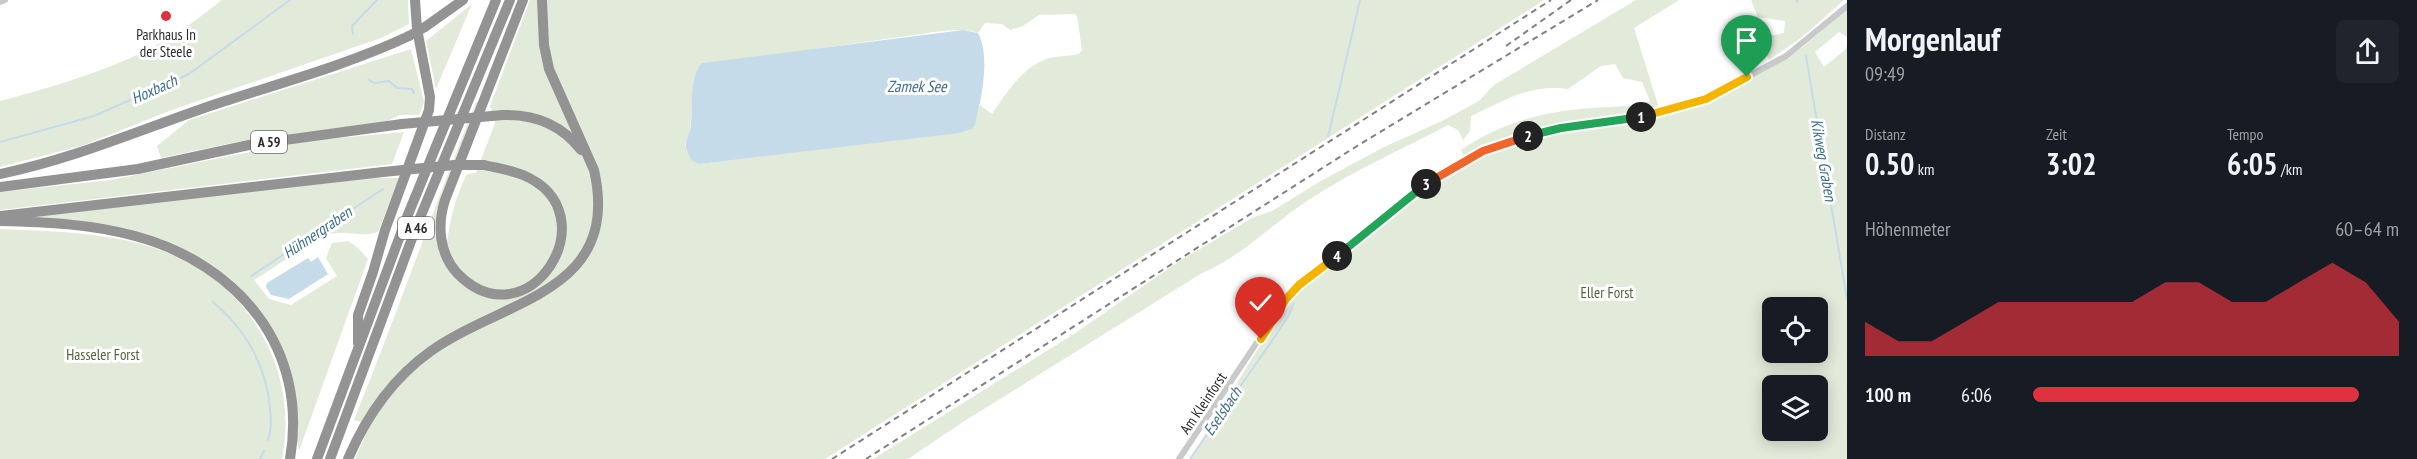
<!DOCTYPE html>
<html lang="de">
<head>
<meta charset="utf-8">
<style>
  :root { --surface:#171b24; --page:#20242c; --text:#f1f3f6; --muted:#9ea1a6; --accent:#de333e }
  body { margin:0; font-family:"PT Sans Narrow",sans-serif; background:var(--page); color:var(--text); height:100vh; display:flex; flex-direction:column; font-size:22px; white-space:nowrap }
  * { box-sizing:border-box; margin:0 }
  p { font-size:20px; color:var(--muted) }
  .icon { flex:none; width:33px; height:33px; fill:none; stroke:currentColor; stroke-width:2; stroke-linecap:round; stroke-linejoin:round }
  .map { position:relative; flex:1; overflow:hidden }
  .sheet { display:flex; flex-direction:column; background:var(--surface); width:570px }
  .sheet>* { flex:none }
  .controls { position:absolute; left:1762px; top:297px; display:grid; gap:12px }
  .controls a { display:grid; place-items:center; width:66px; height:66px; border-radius:9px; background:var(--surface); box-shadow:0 3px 15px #0003; font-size:30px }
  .pin { position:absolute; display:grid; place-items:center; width:51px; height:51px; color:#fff; margin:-62px -26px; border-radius:50% 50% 50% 0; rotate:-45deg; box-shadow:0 0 6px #0007 }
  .pin .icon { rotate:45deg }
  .km { position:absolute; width:30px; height:30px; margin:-15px; border-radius:50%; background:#222; color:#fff; font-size:16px; line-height:30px; text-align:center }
  .round { display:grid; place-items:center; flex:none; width:63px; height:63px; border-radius:9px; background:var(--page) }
  .headline { display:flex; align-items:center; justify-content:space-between; height:102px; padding:0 18px }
  h1 { font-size:33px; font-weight:600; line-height:45px }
  .metrics { display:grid; grid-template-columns:repeat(3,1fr); gap:9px; height:102px; padding:6px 18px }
  .metrics div { display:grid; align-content:center }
  .metrics b { font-size:30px; font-weight:600 }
  .metrics small { font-size:16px; font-weight:400 }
  .metrics p { font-size:16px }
  .chart { height:168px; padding:12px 18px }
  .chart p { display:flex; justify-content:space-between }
  .chart svg { width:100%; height:108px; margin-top:6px; fill:var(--accent); opacity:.7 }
  ul { padding:0 18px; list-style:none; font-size:20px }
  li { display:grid; grid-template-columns:96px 72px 1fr; align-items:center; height:45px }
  li i { height:15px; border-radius:8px; background:var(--accent) }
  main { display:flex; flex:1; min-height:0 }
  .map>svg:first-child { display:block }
</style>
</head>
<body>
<main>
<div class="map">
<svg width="1847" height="459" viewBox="0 0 1847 459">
  <rect width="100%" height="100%" fill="#fff"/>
  <path fill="#e2eada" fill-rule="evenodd" d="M222 0H408L409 24 381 38 169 111 84 145 0 167V101C57 86 118 68 169 38 188 27 205 13 222 0Z
    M530 0H1544L825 459H355L370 425 354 420C397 314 434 207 476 102L480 103 437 209 434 235 447 241C452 213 454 201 467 174L476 173 495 123 490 106ZM1075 14 1077 16 1082 50 1079 54C1070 56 1060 56 1050 58 1024 64 1006 94 992 114L980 105 974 127 966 131 700 164 685 145 690 133 693 88 698 68C765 57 832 46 900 37 920 35 960 25 978 33L985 23 1002 24 1010 30 1023 26 1039 15Z
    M1636 0H1679L1634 28 1659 108 1542 128 1504 139 1464 157 1461 150C1517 112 1573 107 1639 106L1650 101 1642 82 1623 78 1615 64 1601 66 1568 89C1529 84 1506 100 1471 116L1470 131 1463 140 1458 130 1448 125C1401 150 1352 171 1307 201 1272 224 1241 257 1202 273L963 422 908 459H873L1074 334 1178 262 1252 218 1274 210 1319 182 1384 147 1442 121 1479 101 1494 85Z
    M1751 0H1844L1801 38 1769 60 1761 43 1763 37 1784 33 1785 21 1758 17Z
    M472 4 436 89 426 41Z
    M1847 9V37L1839 32 1815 52 1824 67 1846 49 1847 45V459H1190L1288 300 1432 182 1484 152 1538 134 1643 118 1706 101 1787 57 1804 46ZM1773 308H1818V352H1773ZM1773 386H1818V430H1773Z
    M411 49 424 102 419 115H400L385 122 241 141 161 158 157 146 189 120Z
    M404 132 392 164 0 210V192L111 180 305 141Z
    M372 178H399L378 232C363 238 347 230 331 234 313 239 273 269 254 280L269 299 291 305 337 276 326 258 332 243 348 241 357 247 368 259 299 451 281 346 261 311 234 282 208 262 181 249 17 217Z
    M0 229C101 233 206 235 262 335 284 374 290 415 282 459H0Z"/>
  <path fill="#c6dbe9" d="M963 30 978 33C991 57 981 100 975 125L972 129 959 133 700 164 692 161C689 156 685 148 686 143 687 137 691 131 691 124 693 107 689 76 702 63Z
    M318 257 328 274 289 299 271 295 266 287 267 283 308 258 311 262Z"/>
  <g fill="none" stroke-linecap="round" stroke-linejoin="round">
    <path stroke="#c6dbe9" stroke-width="2" d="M1797 0V2
      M353 34 352 26 377 0
      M1806 56 1847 299
      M369 80 374 83 389 81 397 88 412 89 414 93
      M1328 137 1360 0
      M0 142 94 116 189 74 290 0
      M251 276 383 189
      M213 302C246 330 266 365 270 408 271 420 272 429 268 440
      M260 459 264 451
      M1190 459 1278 332 1289 315 1294 303"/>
    <path stroke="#c9c9c9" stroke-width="6" d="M0 2 5 0
      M1179 459 1286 299 1299 285 1422 187 1458 164 1483 151 1537 133 1642 117 1706 99 1786 56 1847 6"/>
    <path stroke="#939393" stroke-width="10" d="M425 27 463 0
      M503 115C535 114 561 124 581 150
      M484 165C497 168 511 170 523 175 613 213 528 346 457 273 439 253 437 225 445 200L523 0
      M0 174C73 159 140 130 210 106 276 84 345 66 409 36
      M0 187 138 169 249 145 402 124
      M0 216 383 172
      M0 221C46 222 91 224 135 236 239 264 309 349 290 459
      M358 343V315L373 272 385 230 429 110 430 97 417 29 415 0
      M317 459 407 217 496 0
      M330 459 417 225 510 0
      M348 459C366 417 393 378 431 351 504 299 622 293 594 170L549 69 544 45 542 0"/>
    <path stroke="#818181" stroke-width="2" stroke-dasharray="6 4.5" stroke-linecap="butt" d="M1506 46 1571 0
      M832 459 1551 0
      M866 459 1357 146 1598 0"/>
    <path stroke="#939393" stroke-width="10" d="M409 36 425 27
      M402 124 503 115
      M383 172 454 165H484"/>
  </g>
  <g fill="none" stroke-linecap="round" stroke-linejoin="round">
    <g stroke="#fff" stroke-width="12">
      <path id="split-1" d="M1641 117 1706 99 1747 77"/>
    </g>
    <g stroke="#fff" stroke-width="12">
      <path id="split-2" d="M1528 136 1561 128 1641 117"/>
    </g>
    <g stroke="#fff" stroke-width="12">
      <path id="split-3" d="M1426 184 1483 151 1528 136"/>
    </g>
    <g stroke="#fff" stroke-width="12">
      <path id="split-4" d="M1337 256 1426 184"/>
    </g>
    <g stroke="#fff" stroke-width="12">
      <path id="split-5" d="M1261 339 1286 299 1299 285 1337 256"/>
    </g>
    <use href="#split-1" stroke="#f5b400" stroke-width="8"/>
    <use href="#split-2" stroke="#22a559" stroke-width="8"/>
    <use href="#split-3" stroke="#f0652b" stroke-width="8"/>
    <use href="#split-4" stroke="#22a559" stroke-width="8"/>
    <use href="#split-5" stroke="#f5b400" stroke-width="8"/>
  </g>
  <circle fill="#de333e" stroke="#fff" stroke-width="2" cx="166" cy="16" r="6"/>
  <g text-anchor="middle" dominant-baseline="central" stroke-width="6" stroke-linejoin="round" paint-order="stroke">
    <g fill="#fff" stroke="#6b6b6b" stroke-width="1.5">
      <rect x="251" y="131" width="36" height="22" rx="4.5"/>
      <rect x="398" y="217" width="36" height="22" rx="4.5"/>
    </g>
    <g font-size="14" font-weight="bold" fill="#2c2c2c">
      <text x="269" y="142">A 59</text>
      <text x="416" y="228">A 46</text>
    </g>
    <g font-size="15" fill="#2c2c2c" stroke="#fff">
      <text x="166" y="34">Parkhaus In<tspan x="166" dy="17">der Steele</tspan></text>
    </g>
    <g font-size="15" fill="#4f663c" stroke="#fff">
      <text x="1607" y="292">Eller Forst</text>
      <text x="103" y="354">Hasseler Forst</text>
    </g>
    <g font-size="15" fill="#2c2c2c" stroke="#fff">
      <text transform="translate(1203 403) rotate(-56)">Am Kleinforst</text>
    </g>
    <g font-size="16" font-style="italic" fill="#3e6c8b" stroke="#fff">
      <text x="917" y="86">Zamek See</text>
      <text transform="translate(154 89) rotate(-24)">Hoxbach</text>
      <text transform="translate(1824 160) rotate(80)">Kikweg Graben</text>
      <text transform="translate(317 232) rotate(-34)">Hühnergraben</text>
      <text transform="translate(1222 411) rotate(-56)">Eselsbach</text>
    </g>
  </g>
</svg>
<div class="controls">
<a><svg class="icon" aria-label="locate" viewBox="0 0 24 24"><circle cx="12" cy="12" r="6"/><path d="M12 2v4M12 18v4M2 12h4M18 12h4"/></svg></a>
<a><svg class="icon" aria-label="layers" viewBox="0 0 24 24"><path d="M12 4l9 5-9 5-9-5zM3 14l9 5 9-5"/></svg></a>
</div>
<div class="pin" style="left:1747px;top:77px;background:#1e9e55"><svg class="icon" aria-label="arrive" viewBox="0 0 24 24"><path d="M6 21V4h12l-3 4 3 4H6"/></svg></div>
<div class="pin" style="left:1261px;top:339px;background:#d93025"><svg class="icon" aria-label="check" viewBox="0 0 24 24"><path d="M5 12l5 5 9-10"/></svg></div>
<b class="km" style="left:1641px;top:117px">1</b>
<b class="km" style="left:1528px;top:136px">2</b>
<b class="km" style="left:1426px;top:184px">3</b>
<b class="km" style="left:1337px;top:256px">4</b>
</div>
<section class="sheet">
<div class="headline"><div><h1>Morgenlauf</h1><p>09:49</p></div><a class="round"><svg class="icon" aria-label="share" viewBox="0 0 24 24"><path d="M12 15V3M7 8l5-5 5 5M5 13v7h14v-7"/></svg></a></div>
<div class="metrics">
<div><p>Distanz</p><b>0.50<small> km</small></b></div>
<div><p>Zeit</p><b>3:02</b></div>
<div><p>Tempo</p><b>6:05<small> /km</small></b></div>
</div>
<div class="chart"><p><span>Höhenmeter</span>60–64 m</p>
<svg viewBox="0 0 160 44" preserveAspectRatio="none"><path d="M0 44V30L10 38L20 38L30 30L40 22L50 22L60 22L70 22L80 22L90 14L100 14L110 22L120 22L130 14L140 6L150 14L160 30V44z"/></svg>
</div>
<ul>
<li><b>100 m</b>6:06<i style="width:89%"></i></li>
</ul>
</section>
</main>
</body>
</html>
